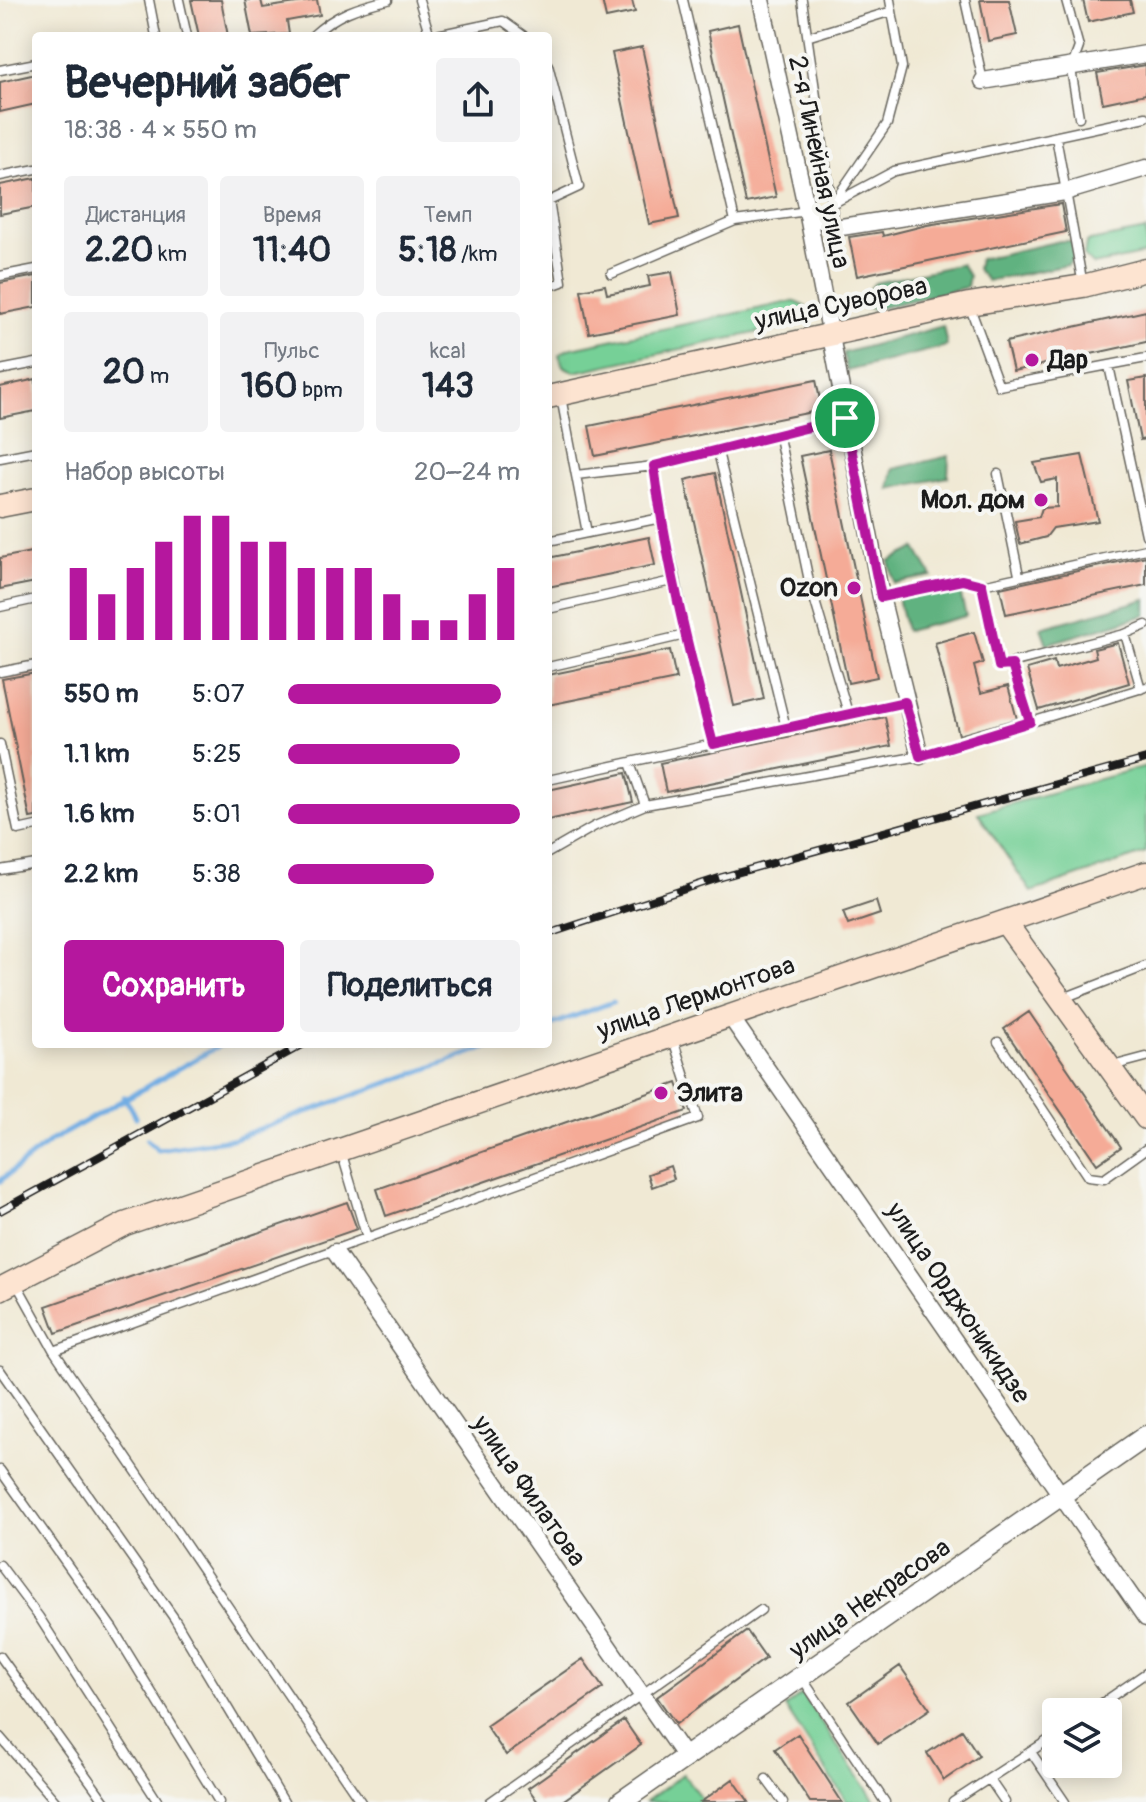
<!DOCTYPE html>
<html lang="ru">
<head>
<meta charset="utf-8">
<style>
  :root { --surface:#fff; --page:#f2f2f3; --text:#1f2937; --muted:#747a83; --accent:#b5179e }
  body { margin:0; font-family:Pangolin,sans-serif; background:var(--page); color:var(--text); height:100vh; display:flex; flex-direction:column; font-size:30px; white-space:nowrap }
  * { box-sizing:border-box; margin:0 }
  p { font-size:26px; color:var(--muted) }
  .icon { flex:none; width:44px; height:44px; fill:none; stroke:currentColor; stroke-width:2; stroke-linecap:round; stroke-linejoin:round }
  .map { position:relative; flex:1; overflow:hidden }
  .details { position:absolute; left:32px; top:32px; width:520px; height:1016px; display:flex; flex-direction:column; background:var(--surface); border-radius:8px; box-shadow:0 4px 20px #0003 }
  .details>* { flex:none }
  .buttons { position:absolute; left:1042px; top:1698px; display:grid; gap:16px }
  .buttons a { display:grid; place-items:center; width:80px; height:80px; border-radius:8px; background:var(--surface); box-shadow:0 4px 20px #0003; font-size:40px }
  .pin { position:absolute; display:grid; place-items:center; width:68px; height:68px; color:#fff; margin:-34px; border:4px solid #fff; border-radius:50%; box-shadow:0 2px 8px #0007 }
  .round { display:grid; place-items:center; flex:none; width:84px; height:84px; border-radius:8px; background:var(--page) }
  .head { display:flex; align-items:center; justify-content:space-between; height:136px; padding:0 32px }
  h1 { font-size:44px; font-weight:800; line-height:60px }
  .figures { display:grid; grid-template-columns:repeat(3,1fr); gap:12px; height:136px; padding:8px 32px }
  .figures div { display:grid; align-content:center; border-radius:8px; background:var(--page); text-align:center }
  .figures b { font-size:34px; font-weight:800 }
  .figures small { font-size:22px; font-weight:400 }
  .figures p { font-size:22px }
  .chart { height:224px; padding:16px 32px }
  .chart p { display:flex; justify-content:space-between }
  .chart svg { width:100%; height:144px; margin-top:8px; stroke:var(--accent); stroke-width:6 }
  .primary-button { display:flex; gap:16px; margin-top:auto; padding:16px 32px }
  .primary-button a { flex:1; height:92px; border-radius:8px; background:var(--accent); color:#fff; font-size:32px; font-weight:800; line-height:92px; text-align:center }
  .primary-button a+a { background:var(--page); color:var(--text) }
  ul { padding:0 32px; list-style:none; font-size:26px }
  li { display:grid; grid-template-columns:128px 96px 1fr; align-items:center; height:60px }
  li i { height:20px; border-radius:10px; background:var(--accent) }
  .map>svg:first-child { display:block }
</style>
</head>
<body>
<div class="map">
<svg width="1146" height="1802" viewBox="0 0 1146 1802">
  <rect width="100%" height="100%" fill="#f6f6f2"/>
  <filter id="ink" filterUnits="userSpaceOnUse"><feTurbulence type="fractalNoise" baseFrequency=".0125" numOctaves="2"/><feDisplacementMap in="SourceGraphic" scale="16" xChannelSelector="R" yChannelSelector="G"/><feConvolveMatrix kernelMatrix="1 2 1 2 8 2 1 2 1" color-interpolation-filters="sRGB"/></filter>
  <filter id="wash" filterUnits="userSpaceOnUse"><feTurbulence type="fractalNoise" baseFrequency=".006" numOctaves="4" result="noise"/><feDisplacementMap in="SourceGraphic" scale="32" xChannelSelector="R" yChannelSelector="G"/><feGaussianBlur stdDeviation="1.8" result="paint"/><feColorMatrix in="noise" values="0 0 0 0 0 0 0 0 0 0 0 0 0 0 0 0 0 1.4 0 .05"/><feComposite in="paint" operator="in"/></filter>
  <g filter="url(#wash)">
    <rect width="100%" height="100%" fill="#f0e9d4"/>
    <path fill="#76d097" stroke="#49765a" stroke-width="2" d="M1146 230V254L1093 265 1084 256 1086 243 1090 241Z
      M794 301 806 307V322L575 372 563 366 559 355 568 349Z
      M1146 766V853L1031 892 978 813Z
      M802 1694 876 1802H847L785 1707Z
      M683 1774 704 1802H645Z"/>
    <path fill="#60b280" stroke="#3e674e" stroke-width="2" d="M1060 241H1072L1075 256 1068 265 987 281 977 269 979 259Z
      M961 264 969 276 967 287 876 309 861 307 859 301 875 283Z
      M943 326 947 346 847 371 843 353Z
      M949 456 948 477 889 489 893 469Z
      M916 548 932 576 894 583 889 561Z
      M958 584 966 616 906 631 898 598Z
      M1146 599V615L1047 644 1041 628Z"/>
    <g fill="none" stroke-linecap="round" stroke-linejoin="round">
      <path stroke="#72ade3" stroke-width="5" d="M548 1026 613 1002
        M124 1097 136 1117
        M147 1140 158 1150 232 1139 496 1044
        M0 1181 49 1142 222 1044"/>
    </g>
    <g id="blocks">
      <path fill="#f5ab97" d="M191 0H221L228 36H199Z
        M245 0H261L263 8 317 0 320 15 287 21 289 34 252 36Z
        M602 0H632L635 12 606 18Z
        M980 0H1009L1017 35 988 41Z
        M1083 0H1130L1133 12 1088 22Z
        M738 24 776 197 746 203 708 31Z
        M642 47 679 218 649 224 612 53Z
        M1146 65V94L1103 103 1097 73Z
        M36 74V104L0 112V82Z
        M36 178V207L0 214V185Z
        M1061 204 1066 232 857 276 849 237 882 232 883 236 927 225Z
        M672 272 680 315 589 333 581 290 605 285 607 294 650 286 648 276Z
        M36 276V307L0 314V283Z
        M1146 311V342L1013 371 1006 342Z
        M1146 378V439L1140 440 1128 381Z
        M36 379V411L0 418V387Z
        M816 380 822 410 595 456 589 426Z
        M829 450 877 677 848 683 800 456Z
        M1082 455 1098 521 1053 528 1046 537 1020 544 1015 521 1039 517 1042 508 1057 507V479L1041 482 1034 463Z
        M715 473 764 699 734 706 685 480Z
        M649 537 655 565 548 587V558Z
        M36 551V582L0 589V558Z
        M1146 556V585L1006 614 1000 588Z
        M974 632 983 663 974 666 981 693 1008 686 1017 719 959 735 935 643Z
        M1118 643 1129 683 1039 710 1027 669 1054 661 1056 669 1096 657 1094 649Z
        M670 650 676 679 548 705V675Z
        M36 673V817L30 818 2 679Z
        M885 717 891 746 666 792 660 763Z
        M626 773 633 802 548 820V790Z
        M876 901 880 914 848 925 843 912Z
        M1029 1012 1121 1147 1097 1164 1004 1029Z
        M677 1083 687 1111 386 1216 377 1189Z
        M670 1166 674 1179 652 1187 648 1174Z
        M347 1202 357 1229 56 1333 46 1306Z
        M747 1631 766 1658 676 1724 657 1697Z
        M583 1659 603 1688 506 1755 486 1726Z
        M900 1666 930 1709 878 1744 849 1702Z
        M624 1720 641 1745 561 1802H538L528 1788Z
        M962 1730 979 1756 944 1780 927 1753Z
        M798 1734 842 1802H810L775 1749Z
        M733 1779 749 1802H701Z"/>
    </g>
  </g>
  <g filter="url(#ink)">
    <use href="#blocks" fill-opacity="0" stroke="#66645c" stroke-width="2"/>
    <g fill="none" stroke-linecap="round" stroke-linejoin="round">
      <g stroke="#66645c" stroke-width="11">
        <path id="service" d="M149 0 156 36
          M179 0 187 36
          M419 0 430 36
          M683 0 735 221
          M802 0 835 227
          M965 0 983 81
          M1066 0 1079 47 1071 69 1079 117
          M312 36C336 14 357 7 388 0
          M432 36 503 21 524 36
          M810 36 892 11
          M548 65 579 187 549 201 562 282 548 287
          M0 70 36 63
          M1056 137 1083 285
          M0 176 36 169
          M835 200 887 124 902 67 890 0
          M832 204 894 171 1146 117
          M611 274 735 221 807 211
          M0 276 36 269
          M969 305 999 386 1146 358
          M1109 366 1146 535
          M0 370 36 363
          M779 437 809 581 848 713
          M718 452 786 728
          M0 458 36 451
          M998 474 1019 575
          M576 475 654 466
          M661 518 654 466 845 418
          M548 541 587 533
          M982 585 999 666 1125 634 1146 625
          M881 597 962 580 982 585 1146 549
          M0 607 36 599
          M548 609 676 580
          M1125 634 1141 689
          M1012 665 1030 722
          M548 667 685 635
          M0 672 36 665
          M0 744 18 830 36 826
          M713 744 905 702
          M630 763 645 805
          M548 780 713 744 685 635 676 580 661 518 587 533 561 397
          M548 853 595 826 645 805 920 756 1146 687
          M0 870 36 864
          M1061 999 1146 966
          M998 1042 1088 1177 1104 1179 1146 1149
          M1112 1066 1146 1057
          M341 1151 367 1238
          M15 1281 54 1351 698 1118 672 1036
          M54 1351 361 1802
          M0 1370 174 1618 284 1802
          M0 1470 113 1629 219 1802
          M0 1565 39 1617 158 1802
          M0 1656 105 1802
          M802 1678 885 1802
          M1089 1712 1146 1673
          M0 1737 56 1802
          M1031 1752 1065 1802
          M766 1779 783 1802
          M990 1780 1005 1802
          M490 1802 761 1610
          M953 1802 1056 1735"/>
      </g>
      <g stroke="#66645c" stroke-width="19">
        <path id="minor" d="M761 0 807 211 881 597 920 756
          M983 81 1146 54
          M807 211 835 228 1065 192 1146 168
          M730 1016 1146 1618
          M335 1252 685 1757"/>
      </g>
      <g stroke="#66645c" stroke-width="23">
        <path id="tertiary" d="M621 1802 1146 1436"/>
      </g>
      <g stroke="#66645c" stroke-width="25">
        <path id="secondary" d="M548 397 969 304 1083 286 1146 270
          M0 506 36 499
          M1005 922 1146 1118
          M0 1289 125 1224 1146 873"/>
      </g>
      <use href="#service" stroke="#fff" stroke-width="8"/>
      <use href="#minor" stroke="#fff" stroke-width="16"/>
      <use href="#tertiary" stroke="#fff" stroke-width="20"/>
      <use href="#secondary" stroke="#fde4d1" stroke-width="22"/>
      <g stroke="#1c1c1c" stroke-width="8">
        <path id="rail" d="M548 934 722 877 1146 759
          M0 1211 304 1044"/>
      </g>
      <use href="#rail" stroke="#f6f6f2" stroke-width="5" stroke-dasharray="15" stroke-linecap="butt"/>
    </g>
  </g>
  <g fill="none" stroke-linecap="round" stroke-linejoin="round" filter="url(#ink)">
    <g stroke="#fff" stroke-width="16">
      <path id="route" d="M845 418 881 597 962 580 982 585 999 666 1012 665 1030 722 920 756 905 702 713 744C689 653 666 560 654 466Z"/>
    </g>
    <use href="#route" stroke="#b5179e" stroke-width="10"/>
  </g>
  <g fill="#b5179e" stroke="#f6f6f2" stroke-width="3">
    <circle cx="1032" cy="360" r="8"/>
    <circle cx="1041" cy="500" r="8"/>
    <circle cx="854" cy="588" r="8"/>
    <circle cx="661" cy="1093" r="8"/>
  </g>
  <g text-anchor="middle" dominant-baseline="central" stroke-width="8" stroke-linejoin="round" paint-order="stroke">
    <g font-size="26" fill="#1c1c1c" stroke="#f6f6f2">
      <text transform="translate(819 162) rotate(78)">2-я Линейная улица</text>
      <text transform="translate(841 304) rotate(-12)">улица Суворова</text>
      <text transform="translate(696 998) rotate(-19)">улица Лермонтова</text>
      <text transform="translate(958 1303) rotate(56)">улица Орджоникидзе</text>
      <text transform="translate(529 1491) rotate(55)">улица Филатова</text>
      <text transform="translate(870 1599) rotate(-35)">улица Некрасова</text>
    </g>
    <g font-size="26" font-weight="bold" fill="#1c1c1c" stroke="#f6f6f2" text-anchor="start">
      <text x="1048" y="360">Дар</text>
      <text x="1025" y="500" text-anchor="end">Мол. дом</text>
      <text x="838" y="588" text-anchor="end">Ozon</text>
      <text x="677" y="1093">Элита</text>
    </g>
  </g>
</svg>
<div class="buttons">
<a><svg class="icon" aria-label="layers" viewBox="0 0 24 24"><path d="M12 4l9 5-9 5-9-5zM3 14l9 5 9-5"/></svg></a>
</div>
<div class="pin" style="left:845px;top:418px;background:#1e9e55"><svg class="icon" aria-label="arrive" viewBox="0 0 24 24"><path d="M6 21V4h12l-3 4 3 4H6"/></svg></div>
<section class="details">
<div class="head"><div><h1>Вечерний забег</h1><p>18:38 · 4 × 550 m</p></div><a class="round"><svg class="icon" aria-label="share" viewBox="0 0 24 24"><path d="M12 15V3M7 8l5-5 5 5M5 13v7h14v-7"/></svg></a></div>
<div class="figures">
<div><p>Дистанция</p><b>2.20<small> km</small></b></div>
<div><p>Время</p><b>11:40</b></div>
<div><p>Темп</p><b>5:18<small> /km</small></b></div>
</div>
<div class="figures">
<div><b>20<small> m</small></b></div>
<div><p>Пульс</p><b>160<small> bpm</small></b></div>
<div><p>kcal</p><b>143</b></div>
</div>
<div class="chart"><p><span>Набор высоты</span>20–24 m</p>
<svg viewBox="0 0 160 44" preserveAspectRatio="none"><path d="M5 44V22M15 44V30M25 44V22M35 44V14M45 44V6M55 44V6M65 44V14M75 44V14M85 44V22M95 44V22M105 44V22M115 44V30M125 44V38M135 44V38M145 44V30M155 44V22"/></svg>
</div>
<ul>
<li><b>550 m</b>5:07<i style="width:92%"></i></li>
<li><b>1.1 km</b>5:25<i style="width:74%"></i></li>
<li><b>1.6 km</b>5:01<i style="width:100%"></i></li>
<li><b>2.2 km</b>5:38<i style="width:63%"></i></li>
</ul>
<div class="primary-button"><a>Сохранить</a><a>Поделиться</a></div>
</section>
</div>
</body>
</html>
